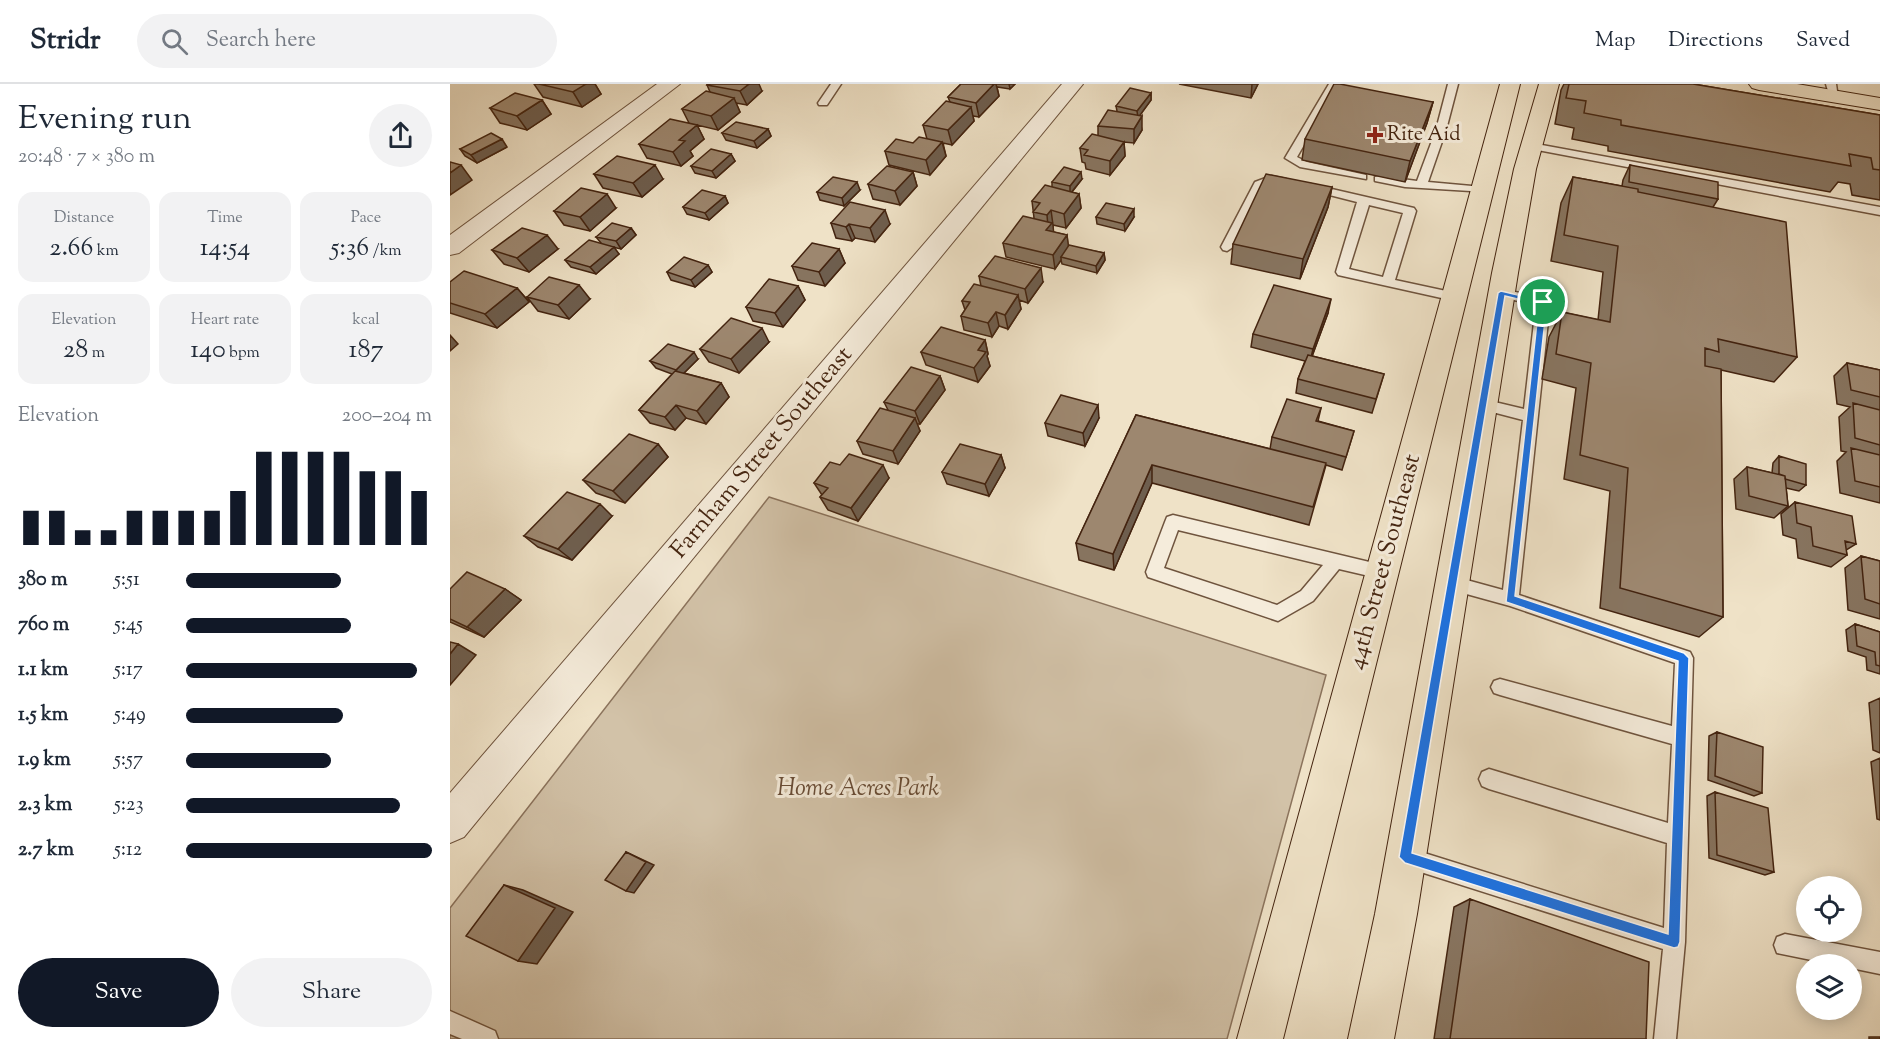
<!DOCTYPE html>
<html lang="en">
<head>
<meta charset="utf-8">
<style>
  :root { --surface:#fff; --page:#f2f2f3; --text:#1f2937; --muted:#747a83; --line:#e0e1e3; --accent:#111827 }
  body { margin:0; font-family:"Sorts Mill Goudy",serif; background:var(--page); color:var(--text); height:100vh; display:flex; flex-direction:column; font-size:22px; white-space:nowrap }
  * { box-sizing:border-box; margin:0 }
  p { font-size:20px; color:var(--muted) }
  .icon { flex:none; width:33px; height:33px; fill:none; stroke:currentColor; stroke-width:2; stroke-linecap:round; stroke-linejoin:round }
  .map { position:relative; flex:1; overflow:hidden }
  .panel { display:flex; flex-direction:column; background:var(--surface); width:450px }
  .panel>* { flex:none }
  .buttons { position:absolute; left:1346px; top:792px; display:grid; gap:12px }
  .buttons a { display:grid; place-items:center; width:66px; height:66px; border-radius:50%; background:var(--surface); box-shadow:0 3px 15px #0003; font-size:30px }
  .pin { position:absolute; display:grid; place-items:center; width:51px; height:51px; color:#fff; margin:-26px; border:3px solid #fff; border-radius:50%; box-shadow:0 2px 6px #0007 }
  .round { display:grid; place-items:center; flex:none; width:63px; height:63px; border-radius:32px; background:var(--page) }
  .summary { display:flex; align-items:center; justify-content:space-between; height:102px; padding:0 18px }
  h1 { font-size:33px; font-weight:600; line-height:45px }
  .stats { display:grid; grid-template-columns:repeat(3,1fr); gap:9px; height:102px; padding:6px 18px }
  .stats div { display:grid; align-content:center; border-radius:15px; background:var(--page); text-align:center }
  .stats b { font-size:26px; font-weight:600 }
  .stats small { font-size:16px; font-weight:400 }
  .stats p { font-size:16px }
  .chart { height:168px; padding:12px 18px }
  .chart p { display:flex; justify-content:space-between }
  .chart svg { width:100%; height:108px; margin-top:6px; stroke:var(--accent); stroke-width:6 }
  .primary-button { display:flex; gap:12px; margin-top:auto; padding:12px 18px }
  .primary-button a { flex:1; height:69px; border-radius:36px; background:var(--accent); color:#fff; font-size:24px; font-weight:600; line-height:69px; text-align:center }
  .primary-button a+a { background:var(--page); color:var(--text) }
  ul { padding:0 18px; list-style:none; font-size:20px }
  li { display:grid; grid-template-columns:96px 72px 1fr; align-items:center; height:45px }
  li i { height:15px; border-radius:8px; background:var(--accent) }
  header { display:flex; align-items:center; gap:36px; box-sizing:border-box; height:84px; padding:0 30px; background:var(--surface); border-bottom:2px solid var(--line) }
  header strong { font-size:28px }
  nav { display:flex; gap:33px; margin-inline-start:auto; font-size:21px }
  .search { width:420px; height:54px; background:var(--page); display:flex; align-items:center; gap:15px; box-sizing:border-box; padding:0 21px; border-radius:33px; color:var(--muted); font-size:22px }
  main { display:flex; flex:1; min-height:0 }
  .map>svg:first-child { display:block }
</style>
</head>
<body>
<header>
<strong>Stridr</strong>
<div class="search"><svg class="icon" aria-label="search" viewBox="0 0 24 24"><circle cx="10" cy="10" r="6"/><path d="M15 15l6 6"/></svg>Search here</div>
<nav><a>Map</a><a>Directions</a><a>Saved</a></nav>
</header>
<main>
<section class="panel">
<div class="summary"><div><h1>Evening run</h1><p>20:48 · 7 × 380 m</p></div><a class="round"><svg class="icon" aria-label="share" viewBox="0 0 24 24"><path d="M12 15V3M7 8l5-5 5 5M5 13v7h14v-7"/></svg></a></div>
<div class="stats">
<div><p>Distance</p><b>2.66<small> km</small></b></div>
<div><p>Time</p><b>14:54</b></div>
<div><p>Pace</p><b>5:36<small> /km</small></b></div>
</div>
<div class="stats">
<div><p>Elevation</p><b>28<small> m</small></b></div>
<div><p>Heart rate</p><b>140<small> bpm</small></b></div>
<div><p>kcal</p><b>187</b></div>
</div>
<div class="chart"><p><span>Elevation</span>200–204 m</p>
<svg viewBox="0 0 160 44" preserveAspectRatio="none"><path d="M5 44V30M15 44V30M25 44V38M35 44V38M45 44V30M55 44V30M65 44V30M75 44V30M85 44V22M95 44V6M105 44V6M115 44V6M125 44V6M135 44V14M145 44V14M155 44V22"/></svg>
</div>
<ul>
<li><b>380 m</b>5:51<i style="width:63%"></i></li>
<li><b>760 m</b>5:45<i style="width:67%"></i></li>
<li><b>1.1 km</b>5:17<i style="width:94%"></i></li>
<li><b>1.5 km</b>5:49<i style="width:64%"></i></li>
<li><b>1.9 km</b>5:57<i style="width:59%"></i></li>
<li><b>2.3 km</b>5:23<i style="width:87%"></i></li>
<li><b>2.7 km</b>5:12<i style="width:100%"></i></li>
</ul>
<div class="primary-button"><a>Save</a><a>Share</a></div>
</section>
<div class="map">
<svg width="1430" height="955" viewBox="0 0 1430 955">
  <rect width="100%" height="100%" fill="#efe2c7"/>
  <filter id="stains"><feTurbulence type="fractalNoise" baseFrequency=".00333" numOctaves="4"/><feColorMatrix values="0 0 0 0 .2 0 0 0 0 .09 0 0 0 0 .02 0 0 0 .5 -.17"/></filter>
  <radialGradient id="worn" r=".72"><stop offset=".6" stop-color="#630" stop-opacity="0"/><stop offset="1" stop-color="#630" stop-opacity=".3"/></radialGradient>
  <path fill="#d2c2a8" stroke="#8b735c" stroke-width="1.5" d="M319 413 876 591 777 955H0V824Z"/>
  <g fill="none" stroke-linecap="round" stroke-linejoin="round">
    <g stroke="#6f543e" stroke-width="3">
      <path id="lane" d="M381 0H391L377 21H369L368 19Z
        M879 0H889L847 73 857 78 916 91V95L850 83 835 74Z
        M998 0H1008L996 46 978 98 1033 103 1039 106 1037 108 955 103 925 97V93L929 92 967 97 986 46Z
        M1376 0H1386L1388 14H1380Z
        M1081 59 1430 123V131L1077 64 1075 62Z
        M821 92 836 95 838 97 832 100 822 99 814 102 783 163 777 167 773 166 771 163 805 98Z
        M860 100 964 124 966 127 945 196 1010 210 1012 213 1010 216 1005 217 888 191 886 188 907 118 856 105V101ZM919 121 953 129 933 193 899 185Z
        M1051 205 1093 214 1100 218 1069 511 1240 568 1243 574 1235 858 1226 955H1204L1213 865 955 783 948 780 945 773 948 766 955 763 1214 844 1217 759 1039 705 1032 702 1029 695 1032 688 1039 685 1218 739 1222 660 1050 611 1044 609 1041 603 1044 597 1050 595 1222 642 1225 579 1060 522 1002 506 996 504 994 499 996 494 1002 492 1053 506 1073 336 1027 324 1025 320 1032 315 1074 325 1086 221 1046 212 1045 209Z
        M723 431 932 481 938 483 940 488 938 493 932 495 889 485 863 517 828 537 698 493 696 488 715 438 717 433ZM728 446 873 481 851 507 827 521 714 484Z
        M1335 850 1430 868V890L1401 884V880H1381L1327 869 1324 861 1327 853Z
        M0 927 45 947 48 955H12L0 950Z"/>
    </g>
    <g stroke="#6f543e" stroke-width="2">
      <path id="street" d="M207 0H230L9 169 0 171V151Z
        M612 0H633L14 753 0 759V709Z"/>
    </g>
    <g stroke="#442410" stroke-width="2">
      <path id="primary" d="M1050 0H1070L833 955H787Z
        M1089 0H1109L1086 85 1068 189 967 830 944 955H898L925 830 1042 189 1064 85Z
        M1299 0H1347L1430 14V26L1309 6 1302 4Z"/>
    </g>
    <use href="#lane" fill="#f5ecdb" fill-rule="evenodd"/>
    <use href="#street" fill="#f5ecdb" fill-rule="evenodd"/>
    <use href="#primary" fill="#efe2c7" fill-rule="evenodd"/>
  </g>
  <path fill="#87745f" stroke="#442410" stroke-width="1.5" d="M84 0H145L151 10 132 23 93 13Z
    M511 0H565L560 5 547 3 549 12 529 33 523 32 524 37 502 61 493 59 496 72 480 91 439 81 435 67 477 55 473 41 500 18 498 13Z
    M729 0H808L801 14Z
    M1114 0H1243L1430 31V116L1402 111 1400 100 1388 98 1380 108 1158 67V62L1122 55 1124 44 1105 40 1111 6Z
    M257 1 312 7 297 21 286 19 290 28 268 46 247 41 254 55 240 67 243 72 231 82 197 74 189 60 239 39 232 25 260 8Z
    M701 9V16L689 32 692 46 684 59 674 58 675 72 660 91 636 85 635 79 632 78 630 64 648 52V42L667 27 666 22Z
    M92 16 101 30 77 46 50 39 40 24Z
    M983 18 977 39 955 98 852 76 855 55Z
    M318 45 321 52 307 64 276 56 272 49Z
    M57 63 27 79 15 72 10 65Z
    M281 70 285 77 266 94 245 89 241 82Z
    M1180 81 1268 115 1263 123 1347 273 1324 298 1271 286 1273 533 1249 553 1150 524 1160 407 1114 395 1126 304 1092 295 1099 253 1112 228 1148 236 1153 188 1101 177 1111 119 1123 93 1172 102 1173 96Z
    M463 88 467 102 450 121 423 115 418 100Z
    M144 90 213 95 192 113 153 104Z
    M632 95 622 108 629 110 631 124 616 144 603 141V148L617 151 618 162 654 169 655 176 647 189 612 180 611 176 605 185 556 173 553 159 584 134 582 117 602 103V98Z
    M882 103 878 123 850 195 781 180 783 160Z
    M410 106 394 122 370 116 367 108Z
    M275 112 278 119 259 136 237 130 233 123Z
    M166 124 140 147 114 141 104 127Z
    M646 133H684L675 147 647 140Z
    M381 139 440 140 425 158 405 154 402 157 386 154Z
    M181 144 186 151 171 165 158 162 169 170 146 190 121 183 115 176 151 159 146 153Z
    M108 165 79 188 54 180 42 166Z
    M389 165 395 179 375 202 348 196 342 182Z
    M258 181 262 188 245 203 221 196 217 188Z
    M529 192 593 198 578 219 569 216 571 225 558 245 549 242 542 253 514 246 511 232 515 226 512 217 531 202Z
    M0 198 67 204 79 218 47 244 0 229Z
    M348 202 355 216 333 243 303 237 296 223Z
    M77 213 140 215 119 235 88 227Z
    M878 229 862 272 934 290 922 329 846 309 848 295 855 277 801 263 803 250Z
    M535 256 538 270 537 272 540 282 528 298 476 281 471 268Z
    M319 258 289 289 259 278 250 265Z
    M248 275 234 289 271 299 279 313 256 340 236 334 225 346 200 339 189 326 222 290 206 284 200 277Z
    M1397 279 1430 286V419L1390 409 1387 377 1396 368 1391 367 1389 333 1400 323 1387 320 1384 292Z
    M490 292 495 306 470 340H467L470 347 448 380 413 370 407 357 438 326 434 318Z
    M871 324 868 337 904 347 892 386 876 381 859 441 702 399 664 486 629 476 626 459 686 331 820 365 822 353Z
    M649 334 635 362 598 352 595 339Z
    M208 360 218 373 175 419 146 409 133 396Z
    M551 371 555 384 539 412 497 400 492 388Z
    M1329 372 1356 401 1349 407 1336 404 1338 422 1324 434 1286 425 1284 395 1297 383 1322 389 1323 379Z
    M390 381 439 394 408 437 378 426 370 413 372 411 364 399Z
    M1345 418 1406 460 1396 466 1397 471 1381 483 1348 474 1346 455 1333 451 1331 430Z
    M162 432 122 476 88 463 74 452Z
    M1411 472 1430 477V535L1398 526 1395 484Z
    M0 505H55L71 516 34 553 0 538Z
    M1405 540 1430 548V590L1417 586 1416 573 1398 567 1396 546Z
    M1430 614V669L1423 666 1419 619Z
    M1267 648 1312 709 1304 712 1258 696 1259 652Z
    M1430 674V736L1427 735 1421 678Z
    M1265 708 1324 788 1315 791 1259 774 1257 712Z
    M1020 815 1196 955H984L1004 823Z
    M1419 953H1430V955H1419Z"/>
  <path fill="#6e5e4e" stroke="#442410" stroke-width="1.5" d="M129 0H145L151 10 132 23 123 8Z
    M299 0H309L312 7 297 21 290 7Z
    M544 0H546L549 12 529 33 526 19Z
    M559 0H565L560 5Z
    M802 0H808L801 14Z
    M701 9V16L688 34 687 27Z
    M284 14 290 28 268 46 261 32Z
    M92 16 101 30 77 46 67 32Z
    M983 18 977 39 955 98 960 77Z
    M521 23 524 37 502 61 498 46Z
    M692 32V46L684 59V45Z
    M247 41 254 55 240 67 243 72 231 82 223 68 229 56Z
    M318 45 321 52 307 64 304 57Z
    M52 55 57 63 27 79 21 71Z
    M492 58 496 72 480 91 476 76Z
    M674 58 675 72 660 91V77Z
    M281 70 285 77 266 94 262 87Z
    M11 81 22 96 0 111V89Z
    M205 81 213 95 192 113 183 99Z
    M463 88 467 102 450 121 445 107Z
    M631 88 632 95 620 110V102Z
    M407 98 410 106 394 122 392 114Z
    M882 103 878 123 850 195 853 175Z
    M157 110 166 124 140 147 130 133Z
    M629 110 631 124 616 144 614 130Z
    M275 112 278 119 259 136 255 129Z
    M684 125V133L675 147 674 140Z
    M435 126 440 140 425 158 420 144Z
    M601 126 603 141 604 153 596 146 598 143 597 131Z
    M399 140 405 154 402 157 396 143Z
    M181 144 186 151 171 165 166 157Z
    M97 151 108 165 79 188 67 174Z
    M617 151 619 166 611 173V176L605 185 603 171Z
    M164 163 169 170 146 190 140 183Z
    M389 165 395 179 375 202 369 188Z
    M654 169 655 176 647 189 646 182Z
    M258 181 262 188 245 203 241 196Z
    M591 184 593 198 578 219 575 205Z
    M129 201 140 215 119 235 108 221Z
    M348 202 355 216 333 243 325 229Z
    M67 204 79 218 47 244 35 230Z
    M568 211 571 225 558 245 555 231Z
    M881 215 878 229 860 278 863 265Z
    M546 228 549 242 542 253 538 239Z
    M312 244 319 258 289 289 281 275Z
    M0 251 8 260 0 267Z
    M535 256 538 270 537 272 540 282 528 298 524 284 528 266Z
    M244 268 248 275 231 292 226 286Z
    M490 292 495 306 470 340 465 327Z
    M271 299 279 313 256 340 247 327Z
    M226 321 236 334 225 346 215 333Z
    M648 321 649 334 635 362 633 349Z
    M465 334 470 347 448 380 443 367Z
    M208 360 218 373 175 419 163 407Z
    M551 371 555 384 539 412 535 400Z
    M433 381 439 394 408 437 401 424Z
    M702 381V399L664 486 663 470Z
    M150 420 162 432 122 476 108 465Z
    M55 505 71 516 34 553 17 543Z
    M8 560 26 571 0 601V570Z
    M176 768 204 781 184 809 176 807Z
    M54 801 73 806 123 828 87 880 68 877Z"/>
  <path fill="#9d876f" stroke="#442410" stroke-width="1.5" d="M89 0H136L123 8Z
    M258 0H299L290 7 257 1Z
    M511 0H544L526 19 498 13Z
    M884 0H890L983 18 960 77 855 55Z
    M1119 0H1243L1430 31V86L1423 85 1421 74 1399 70 1401 82 1171 41V36L1134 29 1136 17 1116 14Z
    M680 4 701 9 687 27 666 22Z
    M256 7 284 14 261 32 232 25Z
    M65 9 92 16 67 32 40 24Z
    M496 17 521 23 498 46 473 41Z
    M658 26 692 32 684 45 648 42Z
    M220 35 247 41 229 56 235 57 223 68 189 60Z
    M286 38 318 45 304 57 272 49Z
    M41 49 52 55 21 71 10 65Z
    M642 50 674 58 660 77 634 71 638 66 630 64Z
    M469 53 492 58 476 76 435 67 446 55 463 59Z
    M261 65 281 70 262 87 241 82Z
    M167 72 205 81 183 99 144 90Z
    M0 78 11 81 0 89Z
    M1180 81 1268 98V115L1179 98Z
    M437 82 463 88 445 107 418 100Z
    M614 83 631 88 620 102 602 98Z
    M816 90 882 103 853 175 783 160Z
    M383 93 407 98 392 114 367 108Z
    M1123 93 1188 105V108L1336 138 1347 273 1268 255 1269 268 1255 264V282L1271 285 1273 533 1170 504 1178 384 1130 371 1141 279 1106 270 1112 228 1160 238 1168 162 1114 151Z
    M595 101 629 110 614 130 601 126 597 131 583 128 590 119 582 117Z
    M131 104 157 110 130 133 104 127Z
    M252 106 275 112 255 129 233 123Z
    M400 118 435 126 420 144 399 140 396 143 381 139Z
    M656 119 684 125 674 140 646 133Z
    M573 132 602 139 596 146 617 151 603 171 553 159Z
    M162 139 181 144 166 157 146 153Z
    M72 144 97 151 67 174 42 166Z
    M139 156 164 163 140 183 115 176Z
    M362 159 389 165 369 188 342 182Z
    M619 161 654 169 646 182 611 173Z
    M545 172 591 184 575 205 529 192Z
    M234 173 258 181 241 196 217 188Z
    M14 187 67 204 35 230 0 219V198Z
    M99 193 129 201 108 221 77 213Z
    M319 195 348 202 325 229 296 223Z
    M524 200 568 211 555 231 546 228 538 239 511 232 520 218 512 217Z
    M824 201 881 215 863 265 803 250Z
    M281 234 312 244 281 275 250 265Z
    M491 243 535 256 528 266 536 268 524 284 471 268Z
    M218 260 244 268 226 286 200 277Z
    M858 271 934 290 926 315 848 295Z
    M1397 279 1430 286V313L1401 306Z
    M461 283 490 292 465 327 434 318Z
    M225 287 271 299 247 327 226 321 215 333 189 326Z
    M611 311 648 321 633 349 595 339Z
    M837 315 871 324 866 337 904 347 896 373 822 353Z
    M1403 319 1430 326V361L1405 354Z
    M430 324 465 334 443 367 407 357Z
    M686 331 876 379 863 423 702 381 663 470 626 459Z
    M179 350 208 360 163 407 133 396Z
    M510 360 551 371 535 400 492 388Z
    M1401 364 1430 371V403L1405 397Z
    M399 370 433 381 401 424 370 413 378 404 364 399 380 378 390 381Z
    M1329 372 1356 380V401L1335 395V392L1329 390Z
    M1297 383 1335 392 1338 422 1299 412Z
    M117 408 150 420 108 465 74 452Z
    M1345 418 1402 432 1406 460 1395 457 1397 471 1363 462 1361 443 1347 439Z
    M1411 472 1430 477V520L1415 515Z
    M17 488 55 505 17 543 0 535V505Z
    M1405 540 1430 548V582L1426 581 1425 568 1407 562Z
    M0 558 8 560 0 570Z
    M1267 648 1313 663 1312 709 1265 692Z
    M1265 708 1318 724 1324 788 1267 771Z
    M176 768 196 778 176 807 155 796Z
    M54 801 105 824 68 877 16 852Z
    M1020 815 1199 878 1196 955H1000Z"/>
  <path fill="#1a73e8" stroke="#fff" stroke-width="1.5" fill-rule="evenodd" d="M1051 207 1097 218 1065 512 1234 569 1239 574 1230 858 1228 863 1224 864 955 779 949 773 1048 209ZM1055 212 1089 220 1056 518 1228 577 1218 850 962 769Z"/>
  <path fill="#8f2418" stroke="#f5ecdb" stroke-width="2" d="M922 42h6v6h6v6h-6v6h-6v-6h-6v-6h6z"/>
  <g text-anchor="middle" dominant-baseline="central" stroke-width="6" stroke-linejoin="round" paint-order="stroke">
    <g font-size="20" fill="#442410" stroke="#f5ecdb" text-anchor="start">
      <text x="937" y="51">Rite Aid</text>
    </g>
    <g font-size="24" fill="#442410" stroke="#f5ecdb">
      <text transform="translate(312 369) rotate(-50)">Farnham Street Southeast</text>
      <text transform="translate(935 478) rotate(-75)">44th Street Southeast</text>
    </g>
    <g font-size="24" font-style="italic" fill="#684c36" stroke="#f5ecdb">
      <text x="408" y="705">Home Acres Park</text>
    </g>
  </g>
  <rect width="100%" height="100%" filter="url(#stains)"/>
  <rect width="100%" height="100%" fill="url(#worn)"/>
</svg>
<div class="buttons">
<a><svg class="icon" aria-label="locate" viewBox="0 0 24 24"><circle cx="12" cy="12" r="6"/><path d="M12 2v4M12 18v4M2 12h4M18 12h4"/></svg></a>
<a><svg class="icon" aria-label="layers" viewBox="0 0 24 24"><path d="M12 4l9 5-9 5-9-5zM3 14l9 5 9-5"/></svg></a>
</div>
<div class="pin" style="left:1093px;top:218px;background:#1e9e55"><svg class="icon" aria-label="arrive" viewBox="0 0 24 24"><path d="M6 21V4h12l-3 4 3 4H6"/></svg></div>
</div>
</main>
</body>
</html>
